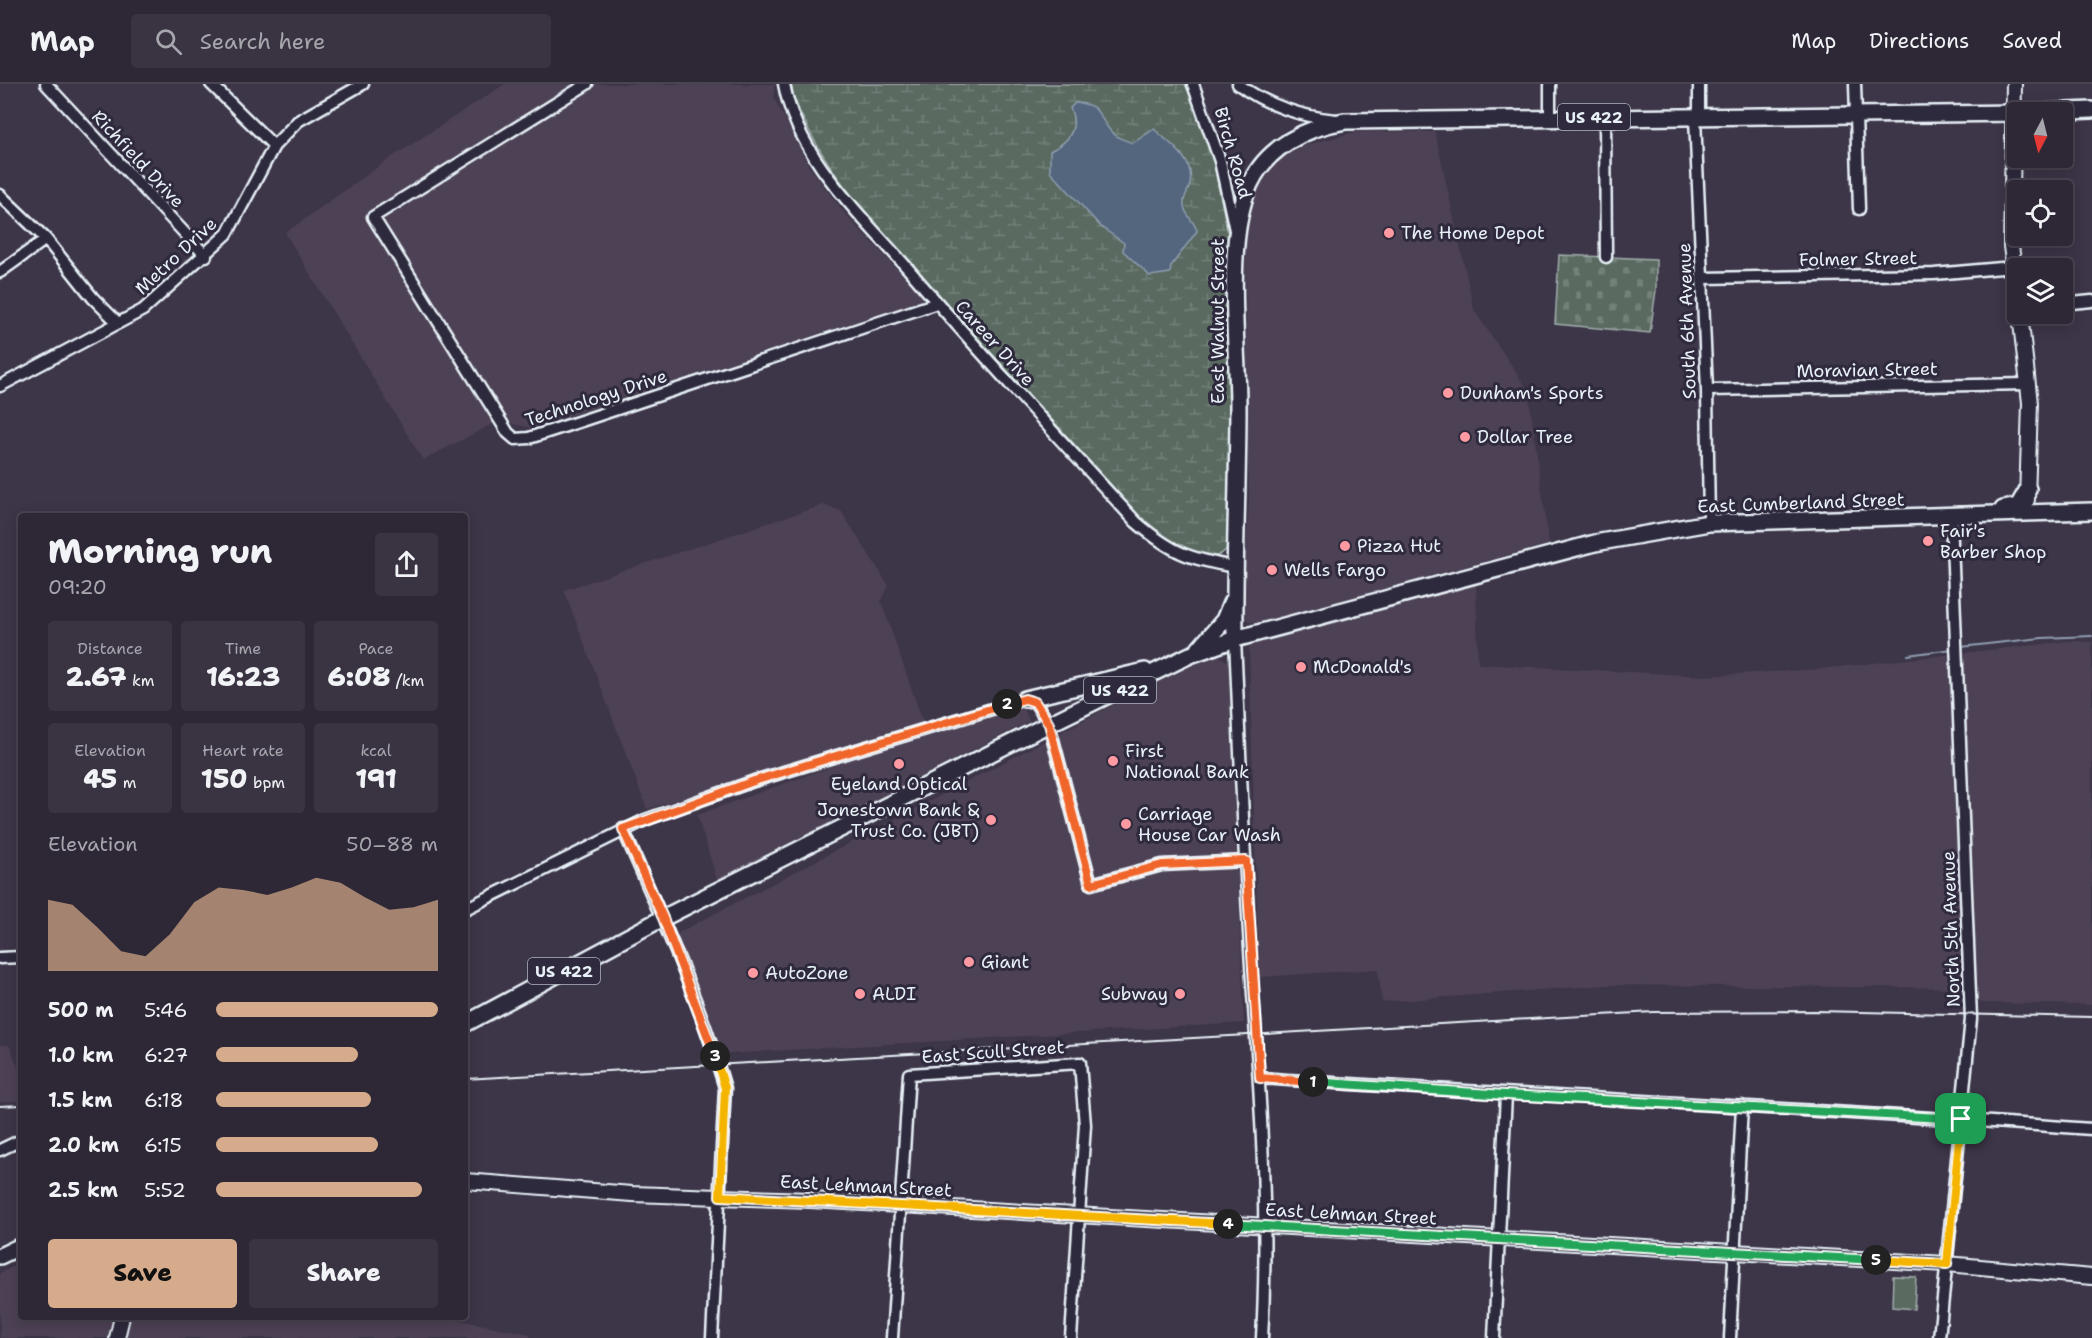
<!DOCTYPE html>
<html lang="en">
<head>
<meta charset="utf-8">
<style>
  :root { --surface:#2e2836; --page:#3a3442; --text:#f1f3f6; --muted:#a7a6ad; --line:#494451; --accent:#d6ab8b }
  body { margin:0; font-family:"Shantell Sans",sans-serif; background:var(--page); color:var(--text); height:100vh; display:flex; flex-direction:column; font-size:22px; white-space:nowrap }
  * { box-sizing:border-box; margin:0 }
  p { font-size:20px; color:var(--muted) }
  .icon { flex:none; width:33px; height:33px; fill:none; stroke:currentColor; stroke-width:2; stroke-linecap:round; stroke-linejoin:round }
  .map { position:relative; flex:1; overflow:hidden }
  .panel { position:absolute; left:18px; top:429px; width:450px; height:807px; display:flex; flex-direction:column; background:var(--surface); border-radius:6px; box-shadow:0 3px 15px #0003,0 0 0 2px var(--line) }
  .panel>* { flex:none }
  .needle { width:39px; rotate:187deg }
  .buttons { position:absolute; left:2007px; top:18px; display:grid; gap:12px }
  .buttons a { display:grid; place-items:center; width:66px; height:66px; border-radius:6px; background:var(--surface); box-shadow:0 3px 15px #0003,0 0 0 2px var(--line); font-size:30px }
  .pin { position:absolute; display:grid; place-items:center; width:51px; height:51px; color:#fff; margin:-26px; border-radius:12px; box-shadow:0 3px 9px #0006 }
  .km { position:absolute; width:30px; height:30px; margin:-15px; border-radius:50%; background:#222; color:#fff; font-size:16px; line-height:30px; text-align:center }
  .round { display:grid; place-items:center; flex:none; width:63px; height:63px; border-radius:6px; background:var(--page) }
  .headline { display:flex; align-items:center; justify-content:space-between; height:102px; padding:0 30px }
  h1 { font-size:33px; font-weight:800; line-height:45px }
  .figures { display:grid; grid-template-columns:repeat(3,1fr); gap:9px; height:102px; padding:6px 30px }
  .figures div { display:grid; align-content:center; border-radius:6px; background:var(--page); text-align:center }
  .figures b { font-size:26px; font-weight:800 }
  .figures small { font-size:16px; font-weight:400 }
  .figures p { font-size:16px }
  .chart { height:168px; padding:12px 30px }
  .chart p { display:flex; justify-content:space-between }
  .chart svg { width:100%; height:108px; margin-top:6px; fill:var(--accent); opacity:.7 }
  .button { display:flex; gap:12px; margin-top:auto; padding:12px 30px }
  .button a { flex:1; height:69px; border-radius:6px; background:var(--accent); color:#111; font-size:24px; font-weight:800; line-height:69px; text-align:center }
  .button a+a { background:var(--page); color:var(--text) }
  ul { padding:0 30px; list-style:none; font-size:20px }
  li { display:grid; grid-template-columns:96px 72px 1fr; align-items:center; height:45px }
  li i { height:15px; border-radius:8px; background:var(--accent) }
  header { display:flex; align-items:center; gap:36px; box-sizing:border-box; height:84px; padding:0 30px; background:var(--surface); border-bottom:2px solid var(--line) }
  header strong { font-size:28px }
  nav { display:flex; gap:33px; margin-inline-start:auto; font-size:21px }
  .search { width:420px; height:54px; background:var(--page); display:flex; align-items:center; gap:15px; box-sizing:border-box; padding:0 21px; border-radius:6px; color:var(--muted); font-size:22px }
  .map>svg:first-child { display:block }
</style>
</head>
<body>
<header>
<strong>Map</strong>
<div class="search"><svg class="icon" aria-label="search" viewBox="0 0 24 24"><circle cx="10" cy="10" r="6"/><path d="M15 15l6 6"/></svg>Search here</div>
<nav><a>Map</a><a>Directions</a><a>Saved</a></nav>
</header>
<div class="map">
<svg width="2092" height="1254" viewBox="0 0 2092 1254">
  <defs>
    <pattern id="wetland-marsh" width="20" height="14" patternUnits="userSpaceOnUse" patternTransform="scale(1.5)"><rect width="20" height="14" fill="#5a6a61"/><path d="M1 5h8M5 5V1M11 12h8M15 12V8" fill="none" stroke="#728078"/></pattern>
    <pattern id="cemetery-stones" width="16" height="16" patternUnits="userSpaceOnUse" patternTransform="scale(1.5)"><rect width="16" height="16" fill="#5a6a61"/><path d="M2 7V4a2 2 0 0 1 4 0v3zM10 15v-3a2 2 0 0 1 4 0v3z" fill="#728078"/></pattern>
  </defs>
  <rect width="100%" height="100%" fill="#3d3548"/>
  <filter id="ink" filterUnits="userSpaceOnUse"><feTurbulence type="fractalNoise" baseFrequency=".0167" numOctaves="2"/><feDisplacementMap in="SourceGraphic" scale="12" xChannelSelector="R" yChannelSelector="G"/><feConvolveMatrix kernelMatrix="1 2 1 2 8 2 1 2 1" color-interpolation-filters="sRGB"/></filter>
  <g filter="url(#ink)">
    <path fill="#4e4255" d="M505 0H774V14L808 81 846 131 925 215 531 344 513 340 506 333 423 376 285 149 389 75Z
      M1355 48H1435L1474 226 1528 306 1549 460 1260 538H1250L1245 535 1242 528 1249 419 1245 154 1251 116 1262 93 1291 65Z
      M823 421 841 427 889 502 881 517 923 638 647 725 564 506Z
      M1476 499 1478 580 1706 592 1821 585 2069 557 2092 558V921L1980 919 1976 904 1606 901 1382 918 1378 885 1259 893 1249 565 1251 561Z
      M1218 571 1228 578 1229 588 1244 939 723 970 679 863 678 849 1174 589Z
      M1017 625 1024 626 1029 637 777 767 717 796 697 731 924 649Z
      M0 961H9L21 990V1017L0 1018Z
      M21 1179V1233H444L530 1250V1254H0V1189Z"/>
    <path fill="url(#wetland-marsh)" stroke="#a1aeac" stroke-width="1.5" d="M789 0H1185L1203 42 1214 80 1229 155 1233 407 1229 461C1212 493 1164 452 1145 439 1081 367 1015 296 950 223 889 156 818 88 789 0Z"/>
    <path fill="url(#cemetery-stones)" stroke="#a1aeac" stroke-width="1.5" d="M1559 171 1656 175V206L1650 249 1555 240Z"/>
    <path fill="#5a6a61" stroke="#a1aeac" stroke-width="1.5" d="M1893 1192 1916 1193 1914 1225 1892 1223Z"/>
    <path fill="#53667e" stroke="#8f9eaf" stroke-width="1.5" d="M1075 19C1104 19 1097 37 1115 51 1120 55 1127 57 1133 59L1154 45C1170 60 1195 75 1190 100 1189 107 1182 114 1184 122 1185 131 1195 138 1197 147L1171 182 1170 189 1150 192 1123 167 1124 159 1101 143 1050 87V67C1069 58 1079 44 1070 24Z"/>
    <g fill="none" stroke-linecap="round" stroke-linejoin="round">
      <path stroke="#8f9eaf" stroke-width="2" d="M1961 563 2042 554 2092 552
        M1908 571 1952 565"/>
      <g stroke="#e8f1f8" stroke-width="15">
        <path id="minor" d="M46 0 206 172
          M211 0 274 62
          M587 0 373 133 508 349 515 355 529 354 581 337 937 219
          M784 0C797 74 863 133 910 187 983 273 1060 355 1136 438 1172 469 1189 475 1235 483
          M1193 0 1220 77 1235 146
          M1238 0C1266 21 1302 33 1336 36
          M1550 0V33
          M1699 0V34
          M1855 0 1859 125
          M1605 33 1606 173
          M1695 34 1707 306 1709 439
          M0 111 46 155 93 214 117 238
          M0 188 46 155
          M1703 194 1934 190 2013 183
          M2062 220 2092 217
          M0 302 143 226 227 150 274 62 298 37 363 0
          M1707 306 2028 300
          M1235 555C1240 664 1244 773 1251 882 1260 1006 1269 1129 1262 1254
          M623 745C660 830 699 915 725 1004L712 1254
          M465 825 645 736 754 697 1025 615 1035 618 1049 640 1091 800 1162 781 1246 777
          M0 874 21 873
          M1260 994C1537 1013 1815 1024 2092 1045
          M0 1066 21 1056
          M892 1254 909 990 1080 979 1085 1041 1071 1254
          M1494 1254 1506 1011
          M1730 1254 1742 1022
          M1939 1254 1971 935 1951 433"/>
      </g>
      <g stroke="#e8f1f8" stroke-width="18">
        <path id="major" d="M2014 0 2011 162 2018 215
          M2020 230 2030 319 2027 416
          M465 1097 632 1110 810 1116 1947 1180 2092 1193
          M117 1254 122 1233"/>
      </g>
      <g stroke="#e8f1f8" stroke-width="20">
        <path id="highway" d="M2043 28 2092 26
          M2003 425 2018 422 2028 405
          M1235 555C1234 477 1238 399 1238 322 1238 258 1224 156 1250 100 1267 63 1307 43 1345 37L2018 29
          M1199 565 1224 536 1231 519
          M1025 615 1145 587
          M465 940 663 834 1049 640 1190 571 1235 555 1595 459 1709 439 2092 427
          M0 1172 21 1162"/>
      </g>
      <use href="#minor" stroke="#2f2a3d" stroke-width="10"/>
      <use href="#major" stroke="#2f2a3d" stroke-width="14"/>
      <use href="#highway" stroke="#2f2a3d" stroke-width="15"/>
      <path stroke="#e8f1f8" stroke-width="2" d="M465 995 1654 928 1816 927 2092 933
        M0 1022 21 1021"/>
    </g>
  </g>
  <g fill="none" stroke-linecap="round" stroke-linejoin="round" filter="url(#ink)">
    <g stroke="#fff" stroke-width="12">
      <path id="split-1" d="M1313 998 1506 1011 1961 1035"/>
    </g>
    <g stroke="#fff" stroke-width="12">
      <path id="split-2" d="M1007 620 1025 615 1035 618 1049 640 1091 800 1162 781 1246 777 1260 994 1313 998"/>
    </g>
    <g stroke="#fff" stroke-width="12">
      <path id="split-3" d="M715 972 663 834 623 745 754 697 1007 620"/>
    </g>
    <g stroke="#fff" stroke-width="12">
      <path id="split-4" d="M715 972 725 1004 720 1112 1228 1140"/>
    </g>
    <g stroke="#fff" stroke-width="12">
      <path id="split-5" d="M1228 1140 1876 1176"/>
    </g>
    <g stroke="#fff" stroke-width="12">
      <path id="split-6" d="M1876 1176 1947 1180 1961 1035"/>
    </g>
    <use href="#split-1" stroke="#22a559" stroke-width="8"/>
    <use href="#split-2" stroke="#f0652b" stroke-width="8"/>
    <use href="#split-3" stroke="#f0652b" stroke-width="8"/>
    <use href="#split-4" stroke="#f5b400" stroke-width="8"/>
    <use href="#split-5" stroke="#22a559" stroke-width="8"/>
    <use href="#split-6" stroke="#f5b400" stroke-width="8"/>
  </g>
  <g fill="#ff9aa2" stroke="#2f2a3d" stroke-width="2">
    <circle cx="1389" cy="149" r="6"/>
    <circle cx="1448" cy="309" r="6"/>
    <circle cx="1465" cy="353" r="6"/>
    <circle cx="1928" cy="457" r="6"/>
    <circle cx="1345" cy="462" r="6"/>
    <circle cx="1272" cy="486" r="6"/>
    <circle cx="1301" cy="583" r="6"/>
    <circle cx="1113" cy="677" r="6"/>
    <circle cx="899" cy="680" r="6"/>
    <circle cx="991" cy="736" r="6"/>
    <circle cx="1126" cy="740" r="6"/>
    <circle cx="969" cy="878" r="6"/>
    <circle cx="753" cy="889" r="6"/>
    <circle cx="860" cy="910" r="6"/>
    <circle cx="1180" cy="910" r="6"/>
  </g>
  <g text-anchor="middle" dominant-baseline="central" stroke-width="6" stroke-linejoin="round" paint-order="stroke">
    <g fill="#2f2a3d" stroke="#b0b5c0" stroke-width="1.5">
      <rect x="1558" y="20" width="72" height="26" rx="4.5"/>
      <rect x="1084" y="593" width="72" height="26" rx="4.5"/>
      <rect x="528" y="874" width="72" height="26" rx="4.5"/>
    </g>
    <g font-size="16" font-weight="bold" fill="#e8f1f8">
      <text x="1594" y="33">US 422</text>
      <text x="1120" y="606">US 422</text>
      <text x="564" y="887">US 422</text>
    </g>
    <g font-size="18" fill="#e8f1f8" stroke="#2f2a3d">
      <text transform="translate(1233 69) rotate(74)">Birch Road</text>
      <text transform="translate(138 75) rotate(47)">Richfield Drive</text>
      <text transform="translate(176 172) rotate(-43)">Metro Drive</text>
      <text transform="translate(1858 175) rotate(-1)">Folmer Street</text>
      <text transform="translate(1218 237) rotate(-90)">East Walnut Street</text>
      <text transform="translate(1687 237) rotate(-92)">South 6th Avenue</text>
      <text transform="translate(995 259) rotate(48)">Career Drive</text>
      <text transform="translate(1867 286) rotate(-1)">Moravian Street</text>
      <text transform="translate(596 314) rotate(-18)">Technology Drive</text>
      <text transform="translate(1801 419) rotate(-2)">East Cumberland Street</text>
      <text transform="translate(1951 845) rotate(-92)">North 5th Avenue</text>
      <text transform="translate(993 968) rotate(-4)">East Scull Street</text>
      <text transform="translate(866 1102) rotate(3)">East Lehman Street</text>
      <text transform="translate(1351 1130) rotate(3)">East Lehman Street</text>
    </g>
    <g font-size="18" fill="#e8f1f8" stroke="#2f2a3d" text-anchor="start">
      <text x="1401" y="149">The Home Depot</text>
      <text x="1460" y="309">Dunham's Sports</text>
      <text x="1477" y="353">Dollar Tree</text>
      <text x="1940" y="447">Fair's<tspan x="1940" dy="21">Barber Shop</tspan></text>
      <text x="1357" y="462">Pizza Hut</text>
      <text x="1284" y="486">Wells Fargo</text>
      <text x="1313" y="583">McDonald's</text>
      <text x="1125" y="667">First<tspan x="1125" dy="21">National Bank</tspan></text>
      <text x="899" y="700" text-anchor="middle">Eyeland Optical</text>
      <text x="979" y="726" text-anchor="end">Jonestown Bank &amp;<tspan x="979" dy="21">Trust Co. (JBT)</tspan></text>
      <text x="1138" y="730">Carriage<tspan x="1138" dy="21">House Car Wash</tspan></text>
      <text x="981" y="878">Giant</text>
      <text x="765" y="889">AutoZone</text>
      <text x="872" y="910">ALDI</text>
      <text x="1168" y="910" text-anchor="end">Subway</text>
    </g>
  </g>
</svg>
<div class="buttons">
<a><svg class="needle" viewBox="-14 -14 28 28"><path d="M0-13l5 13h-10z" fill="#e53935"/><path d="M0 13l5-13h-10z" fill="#a7a6ad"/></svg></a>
<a><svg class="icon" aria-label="locate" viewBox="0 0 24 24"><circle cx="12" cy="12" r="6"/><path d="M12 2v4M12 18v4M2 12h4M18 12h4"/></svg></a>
<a><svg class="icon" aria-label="layers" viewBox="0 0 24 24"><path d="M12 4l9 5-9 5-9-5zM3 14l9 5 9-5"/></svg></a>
</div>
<div class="pin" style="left:1961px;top:1035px;background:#1e9e55"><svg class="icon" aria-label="arrive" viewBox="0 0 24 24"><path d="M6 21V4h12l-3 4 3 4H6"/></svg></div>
<b class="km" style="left:1313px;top:998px">1</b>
<b class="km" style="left:1007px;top:620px">2</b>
<b class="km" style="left:715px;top:972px">3</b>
<b class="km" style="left:1228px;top:1140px">4</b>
<b class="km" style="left:1876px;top:1176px">5</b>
<section class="panel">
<div class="headline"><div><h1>Morning run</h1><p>09:20</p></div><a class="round"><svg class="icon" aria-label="share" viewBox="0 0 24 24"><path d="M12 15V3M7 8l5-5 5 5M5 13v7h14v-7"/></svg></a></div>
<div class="figures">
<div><p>Distance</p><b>2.67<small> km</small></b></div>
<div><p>Time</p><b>16:23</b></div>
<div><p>Pace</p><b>6:08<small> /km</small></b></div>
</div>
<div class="figures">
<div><p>Elevation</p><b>45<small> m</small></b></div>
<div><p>Heart rate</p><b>150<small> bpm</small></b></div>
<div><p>kcal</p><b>191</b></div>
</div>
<div class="chart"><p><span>Elevation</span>50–88 m</p>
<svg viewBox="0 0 160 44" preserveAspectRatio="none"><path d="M0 44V15L10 17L20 26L30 36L40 38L50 29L60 16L70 10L80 11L90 13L100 10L110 6L120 8L130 14L140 19L150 18L160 15V44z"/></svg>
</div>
<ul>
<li><b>500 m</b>5:46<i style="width:100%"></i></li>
<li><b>1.0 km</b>6:27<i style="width:64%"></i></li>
<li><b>1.5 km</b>6:18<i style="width:70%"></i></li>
<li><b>2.0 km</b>6:15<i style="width:73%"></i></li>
<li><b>2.5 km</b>5:52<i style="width:93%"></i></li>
</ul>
<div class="button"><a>Save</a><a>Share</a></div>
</section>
</div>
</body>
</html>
